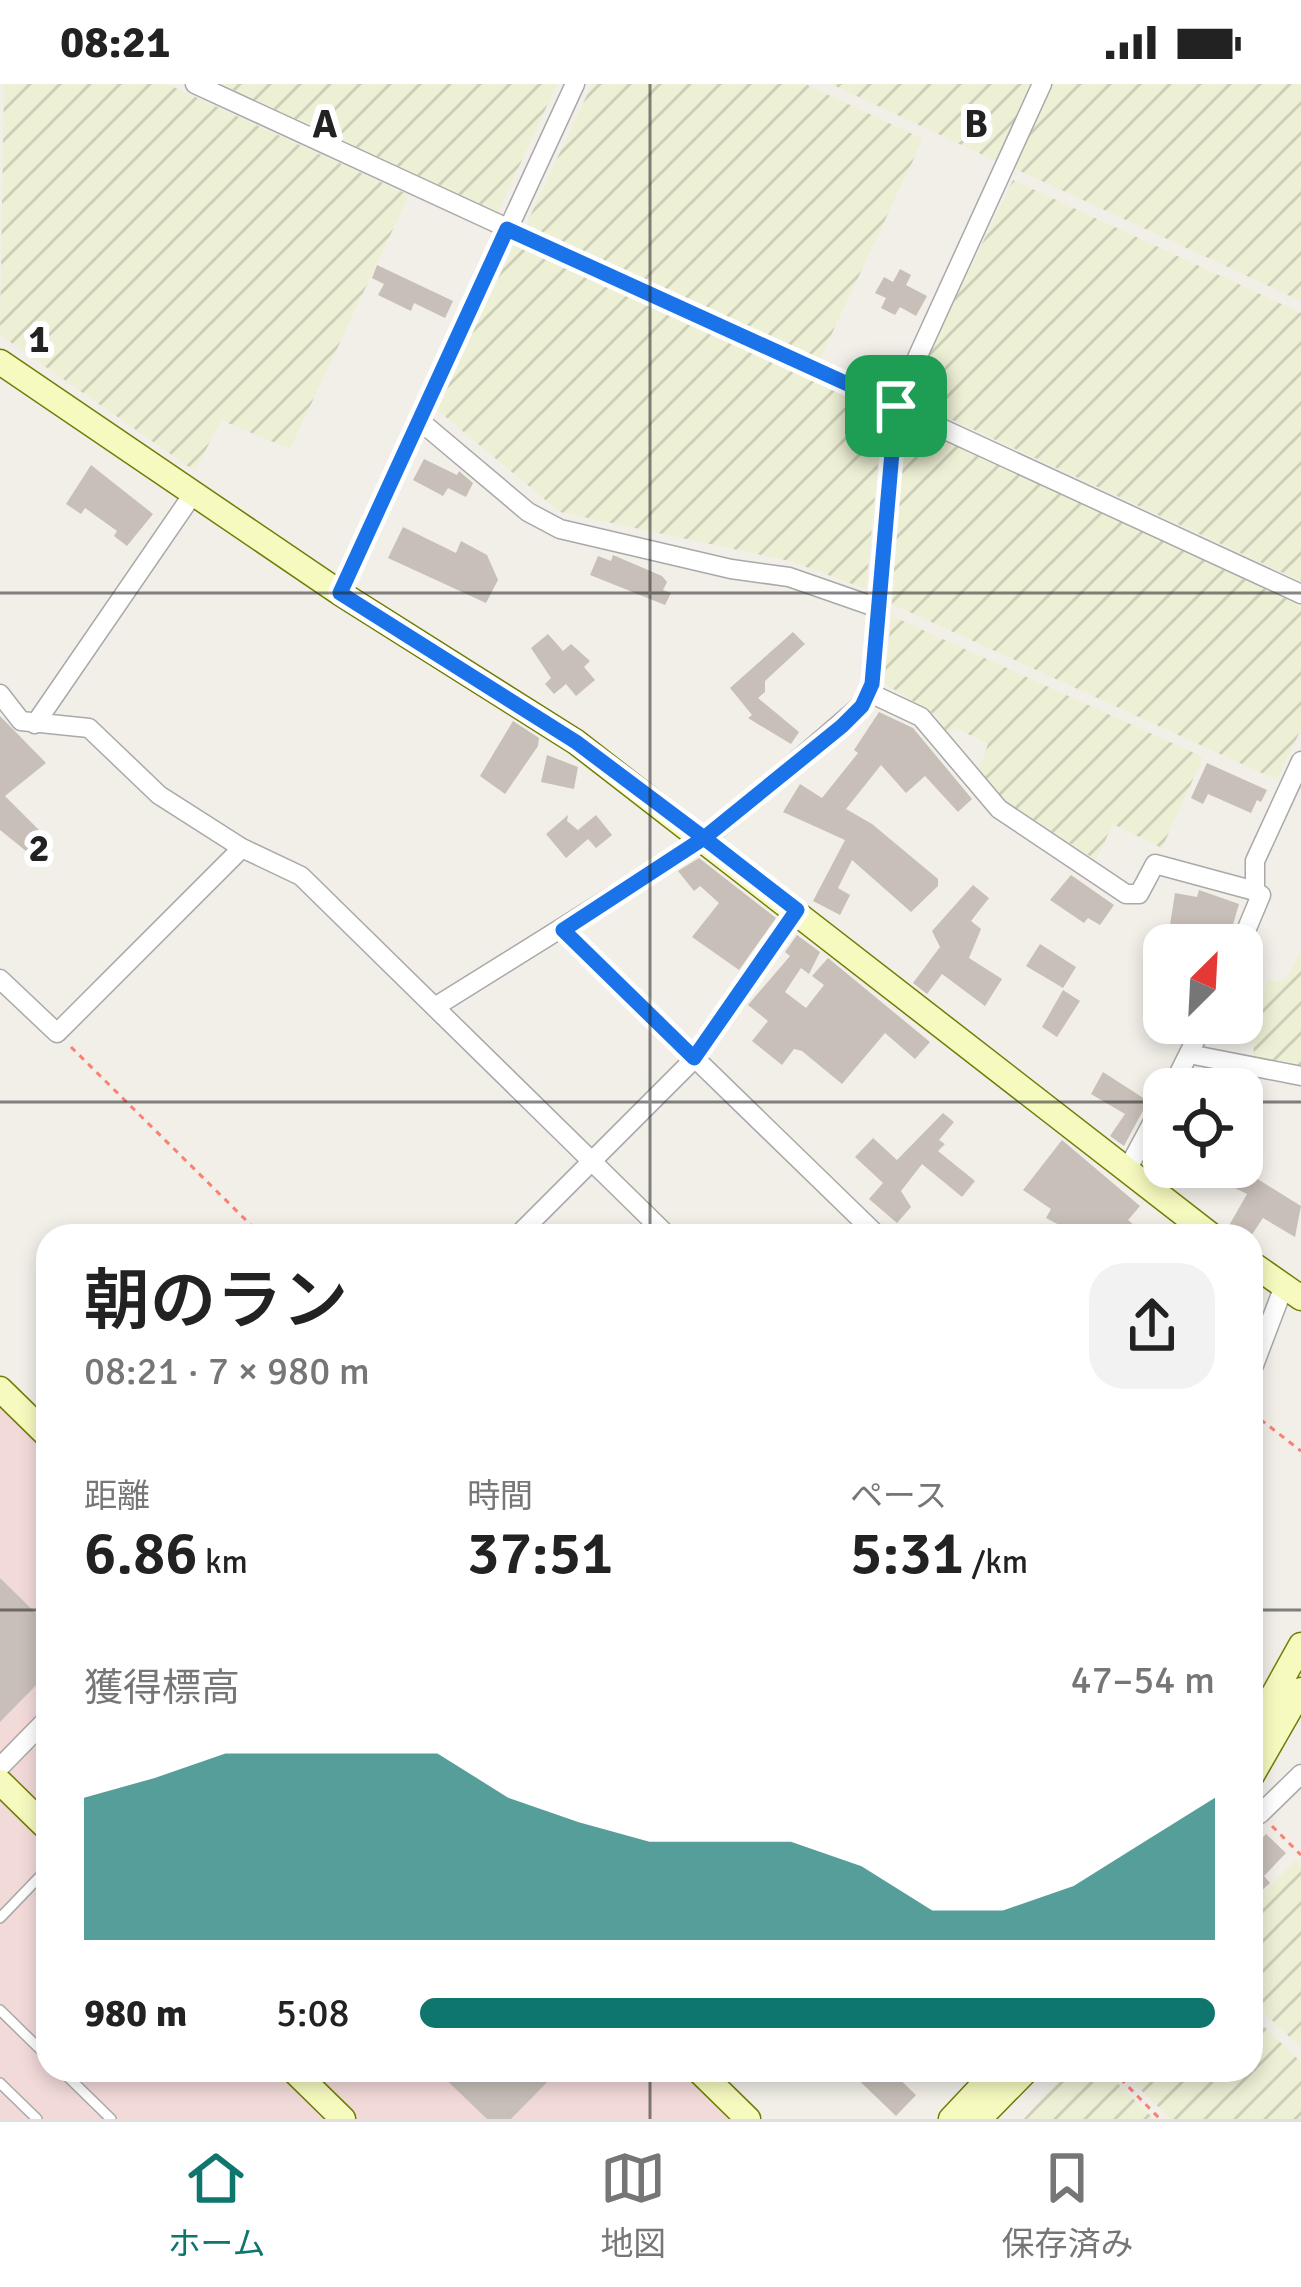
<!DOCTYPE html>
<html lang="ja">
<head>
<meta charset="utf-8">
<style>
  :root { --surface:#fff; --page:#f2f2f2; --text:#222; --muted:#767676; --line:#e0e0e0; --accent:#0f766e }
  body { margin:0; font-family:Signika,"Noto Sans JP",sans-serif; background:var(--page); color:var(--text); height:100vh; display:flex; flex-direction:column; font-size:45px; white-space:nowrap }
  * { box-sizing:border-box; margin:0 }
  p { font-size:39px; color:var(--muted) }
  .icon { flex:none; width:66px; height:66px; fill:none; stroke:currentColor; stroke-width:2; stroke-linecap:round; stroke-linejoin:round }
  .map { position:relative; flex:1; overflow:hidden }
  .details { position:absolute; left:36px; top:1140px; width:1227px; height:858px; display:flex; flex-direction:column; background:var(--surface); border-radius:36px; box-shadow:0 6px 18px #0003 }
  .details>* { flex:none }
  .needle { width:78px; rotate:24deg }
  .controls { position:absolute; left:1143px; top:840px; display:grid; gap:24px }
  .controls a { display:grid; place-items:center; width:120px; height:120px; border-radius:24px; background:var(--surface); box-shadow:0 6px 18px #0003; font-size:60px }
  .pin { position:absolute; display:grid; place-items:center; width:102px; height:102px; color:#fff; margin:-51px; border-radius:24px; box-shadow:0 6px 18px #0006 }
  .round { display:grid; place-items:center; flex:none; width:126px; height:126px; border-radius:36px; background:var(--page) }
  .overview { display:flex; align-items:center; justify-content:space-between; height:204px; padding:0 48px }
  h1 { font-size:66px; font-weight:600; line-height:90px }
  .stats { display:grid; grid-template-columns:repeat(3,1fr); gap:18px; height:204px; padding:12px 48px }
  .stats div { display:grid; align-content:center }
  .stats b { font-size:60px; font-weight:600 }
  .stats small { font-size:33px; font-weight:400 }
  .stats p { font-size:33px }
  .chart { height:336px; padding:24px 48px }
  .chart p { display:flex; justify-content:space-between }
  .chart svg { width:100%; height:216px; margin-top:12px; fill:var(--accent); opacity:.7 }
  ul { padding:0 48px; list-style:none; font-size:39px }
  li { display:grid; grid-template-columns:192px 144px 1fr; align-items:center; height:90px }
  li i { height:30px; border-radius:15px; background:var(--accent) }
  .status { display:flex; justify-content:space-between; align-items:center; height:84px; padding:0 60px; background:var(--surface); direction:ltr }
  .status svg { height:33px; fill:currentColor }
  .tabs { display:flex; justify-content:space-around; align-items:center; height:168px; border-top:3px solid var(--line); background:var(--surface); font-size:33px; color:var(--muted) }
  .tabs a { display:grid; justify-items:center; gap:6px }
  .tabs .on { color:var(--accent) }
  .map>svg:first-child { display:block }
</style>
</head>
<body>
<div class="status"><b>08:21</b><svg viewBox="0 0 49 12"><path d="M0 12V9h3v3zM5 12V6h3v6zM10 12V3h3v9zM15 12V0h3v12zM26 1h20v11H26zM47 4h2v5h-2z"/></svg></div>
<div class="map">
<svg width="1301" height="2035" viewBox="0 0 1301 2035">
  <defs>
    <pattern id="farmland-furrows" width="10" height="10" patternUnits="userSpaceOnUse" patternTransform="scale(3)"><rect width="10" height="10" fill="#eef0d5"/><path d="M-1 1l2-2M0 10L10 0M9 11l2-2" fill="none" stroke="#ccceb7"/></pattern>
  </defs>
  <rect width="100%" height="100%" fill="#f2efe9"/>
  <path fill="#f2dad9" d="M0 1321 48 1368V1986H685L735 2035H0Z"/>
  <path fill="url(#farmland-furrows)" d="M4 0H167L409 111 290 365 221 336 195 387 0 251Z
    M220 0H557L498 128Z
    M592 0H805L923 55 819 277 526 141Z
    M831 0H1032L996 77Z
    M1052 0H1301V217L1014 84Z
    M1013 96 1301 229V497L907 315Z
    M516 158 883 327 866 505 790 477 560 428 435 324Z
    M903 336 1301 522V645L1277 696 892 520Z
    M892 532 1203 673 1162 764 1113 740 1096 776 1003 716 979 685 988 660 956 644 947 649 937 632 884 599Z
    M1301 867V986L1254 979 1253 945 1267 898 1285 896Z
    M1296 1776 1301 1781V1964L1251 1916V1822Z
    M1251 1930 1301 1978V2035H1171L1120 1986H1251Z
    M1067 1986H1104L1154 2035H1024Z"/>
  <path fill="#c7bfb8" d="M377 181 453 217 445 234 414 219 411 227 378 211 384 200 372 194Z
    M900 185 911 191 906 201 927 212 916 232 900 223 895 231 881 224 886 214 875 209 884 193 893 198Z
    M424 375 457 391 459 387 473 399 466 413 448 404 443 412 413 396Z
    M91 381 153 430 127 462 114 452 117 447 85 424 81 430 66 420Z
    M403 443 456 469 461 457 487 471 498 496 486 519 388 474Z
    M613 471 662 492 667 498 663 506 671 509 665 521 590 491 598 472 611 477Z
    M793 548 805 560 765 597V608L758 614 799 648 791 660 748 634 752 631 730 604Z
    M548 550 563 567 571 560 590 577 584 583 595 596 576 612 566 600 554 610 545 600 551 594 531 564Z
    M879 628 913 644 972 715 958 728 925 692 906 709 881 681 846 725 872 740 938 795V802L911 828 852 776 838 804 850 811 840 831 813 817 845 756 783 728 800 700 822 714 858 669 854 666Z
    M0 632 46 679 5 712 43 750 26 767 0 746Z
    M513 637 539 654 538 662 505 710 480 692Z
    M547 671 578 683 574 705 541 698Z
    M1207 679 1267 706 1261 718 1257 716 1251 729 1208 710 1203 720 1191 714Z
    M568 731 567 737 578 746 596 731 612 751 596 764 588 755 566 774 546 750Z
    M699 774 776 834 739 886 692 853 719 819 700 802 694 807 678 787Z
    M1071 791 1114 821 1100 841 1088 834 1084 839 1050 816Z
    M973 801 989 814 971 837 981 845 969 874 1002 895 985 922 942 890 927 910 913 899 940 863 932 847Z
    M1199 806 1239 820 1227 861H1192L1195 845 1170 841 1175 809 1197 813Z
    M797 851 820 868 809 890 801 884 785 908 806 924 824 901 812 892 828 874 930 958 915 975 885 949 842 1000 802 967 794 965 782 981 752 957 768 937 748 921 790 872 785 868Z
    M1040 860 1076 883 1063 904 1026 882Z
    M1063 906 1080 917 1057 953 1042 943Z
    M1103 988 1148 1017 1124 1062 1110 1052 1125 1030 1091 1010Z
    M943 1029 954 1038 939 1056 945 1060 938 1067 975 1097 962 1113 922 1080 901 1107 911 1123 897 1139 869 1115 883 1099 855 1073 873 1054 897 1076Z
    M1062 1056 1140 1122 1128 1136 1147 1152H1080L1046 1134 1051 1125 1023 1106Z
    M1193 1083H1251L1248 1089 1301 1122 1295 1153 1263 1134 1251 1152 1227 1145 1247 1110Z
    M0 1494 48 1541V1589L0 1638Z
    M1266 1750 1286 1769 1264 1792 1270 1799 1251 1816V1765Z
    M436 1986H559L511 2035H487Z
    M848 1986H890L916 2011 896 2032Z"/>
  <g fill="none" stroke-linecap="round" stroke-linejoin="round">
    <g stroke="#a9a9a9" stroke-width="12">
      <path id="lane" d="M0 1834 48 1784
        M0 1926 48 1973
        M61 1986 111 2035
        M0 1999 37 2035"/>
    </g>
    <g stroke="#a9a9a9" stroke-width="21">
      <path id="street" d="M195 0 1301 510
        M420 337 528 428 560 445 731 485 789 493 878 524
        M340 509 575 0
        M870 609 921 633 999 725 1126 810H1139L1155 780 1255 807 1261 811 1240 861
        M0 610 21 637 89 644 159 711 242 764 301 792 668 1152
        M35 640 193 410
        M1255 807V777L1301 677
        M563 846 878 1152
        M0 895 57 949 242 764
        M438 921 712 750 867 616 872 600 895 322 1042 0
        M1189 970 1301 992
        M1171 1005 1204 939
        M1127 1086 1164 1017
        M517 1152 694 975 797 827
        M1251 1289 1284 1202
        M0 1683 48 1634
        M1260 1730 1301 1690"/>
    </g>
    <g stroke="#707d05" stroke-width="27">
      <path id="secondary" d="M0 278 340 509 576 658 1212 1152
        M1251 1179 1301 1214
        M0 1305 48 1352
        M1251 1651 1301 1561
        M1251 1693 1301 1606
        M0 1698 48 1745
        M293 1986 343 2035
        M698 1986 748 2035
        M951 2035 997 1986
        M979 2035 1027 1986"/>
    </g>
    <path stroke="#fa8072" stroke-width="3" stroke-dasharray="6 6" stroke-linecap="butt" d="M71 963 262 1152
      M1251 1328 1301 1367
      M1272 1742 1301 1771
      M1112 1986 1160 2035"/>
    <use href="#lane" stroke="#fff" stroke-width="9"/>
    <use href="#street" stroke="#fff" stroke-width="18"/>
    <use href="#secondary" stroke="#f7fabf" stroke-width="24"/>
  </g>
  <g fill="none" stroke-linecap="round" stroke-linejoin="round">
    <g stroke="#fff" stroke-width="24">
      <path id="route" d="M896 322 507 145 340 509 576 658 704 754 563 846 694 974 797 826 704 754 842 642 862 622 872 600 896 322"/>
    </g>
    <use href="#route" stroke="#1a73e8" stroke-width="15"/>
  </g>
  <path fill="none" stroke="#222" stroke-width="3" stroke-opacity="0.55" d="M650 0V1152M0 509H1301M0 1018H1164M1242 1018H1301M0 1526H48M1251 1526H1301M650 1986V2035"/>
  <g font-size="39" text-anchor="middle" font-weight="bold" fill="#222" stroke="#fff" stroke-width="12" stroke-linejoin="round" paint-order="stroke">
    <text x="325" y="53">A</text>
    <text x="976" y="53">B</text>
    <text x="39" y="268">1</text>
    <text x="39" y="777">2</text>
  </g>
</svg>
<div class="controls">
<a><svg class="needle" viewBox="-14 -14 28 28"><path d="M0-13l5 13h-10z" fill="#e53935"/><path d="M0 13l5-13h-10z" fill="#767676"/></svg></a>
<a><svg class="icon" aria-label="locate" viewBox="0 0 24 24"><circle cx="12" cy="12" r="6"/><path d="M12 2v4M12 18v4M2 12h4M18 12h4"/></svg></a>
</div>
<div class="pin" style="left:896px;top:322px;background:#1e9e55"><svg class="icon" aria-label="arrive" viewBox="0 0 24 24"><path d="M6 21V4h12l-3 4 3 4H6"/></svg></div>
<section class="details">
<div class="overview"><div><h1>朝のラン</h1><p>08:21 · 7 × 980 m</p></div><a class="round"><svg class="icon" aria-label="share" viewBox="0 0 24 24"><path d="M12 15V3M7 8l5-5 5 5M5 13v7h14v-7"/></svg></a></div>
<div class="stats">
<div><p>距離</p><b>6.86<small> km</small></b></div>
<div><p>時間</p><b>37:51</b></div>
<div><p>ペース</p><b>5:31<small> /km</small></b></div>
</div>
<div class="chart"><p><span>獲得標高</span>47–54 m</p>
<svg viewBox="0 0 160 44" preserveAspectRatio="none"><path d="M0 44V15L10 11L20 6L30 6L40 6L50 6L60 15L70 20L80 24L90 24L100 24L110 29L120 38L130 38L140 33L150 24L160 15V44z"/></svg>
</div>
<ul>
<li><b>980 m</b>5:08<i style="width:100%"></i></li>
</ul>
</section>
</div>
<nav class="tabs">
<a class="on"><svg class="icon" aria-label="home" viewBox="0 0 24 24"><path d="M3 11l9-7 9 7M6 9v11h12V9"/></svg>ホーム</a>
<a><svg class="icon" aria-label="map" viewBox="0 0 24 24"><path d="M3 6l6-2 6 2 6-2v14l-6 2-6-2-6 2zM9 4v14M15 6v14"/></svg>地図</a>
<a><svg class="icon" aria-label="saved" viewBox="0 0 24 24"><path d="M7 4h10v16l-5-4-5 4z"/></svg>保存済み</a>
</nav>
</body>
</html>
